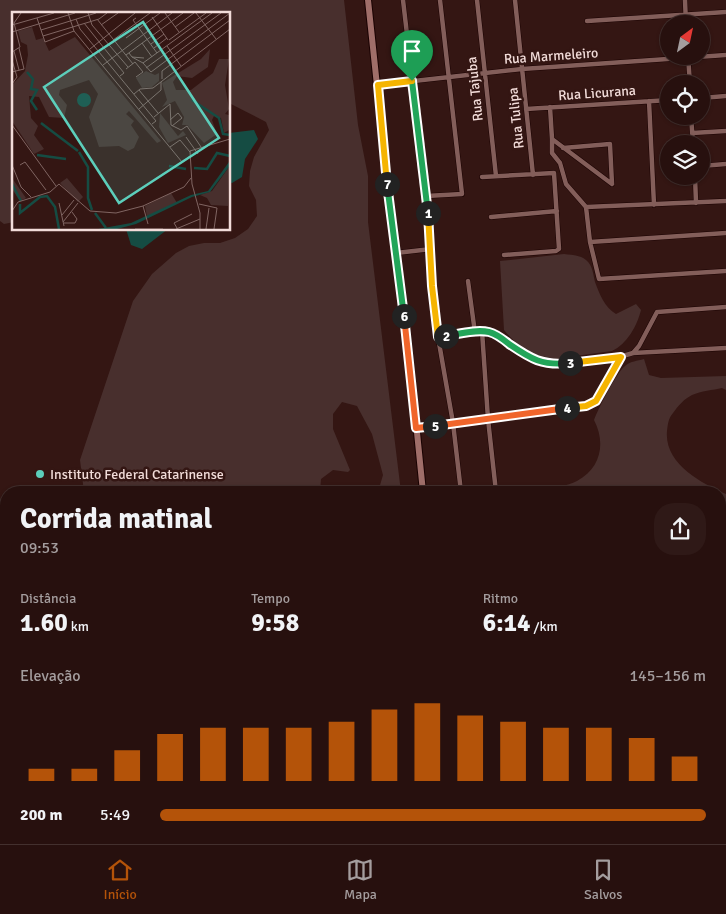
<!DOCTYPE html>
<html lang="pt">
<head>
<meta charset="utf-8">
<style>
  :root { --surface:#27100e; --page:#2f1917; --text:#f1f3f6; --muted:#a49d9e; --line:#43302e; --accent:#b45309 }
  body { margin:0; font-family:Signika,sans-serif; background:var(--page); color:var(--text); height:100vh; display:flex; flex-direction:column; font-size:19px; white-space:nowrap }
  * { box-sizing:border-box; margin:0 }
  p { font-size:16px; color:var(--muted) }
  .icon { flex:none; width:28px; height:28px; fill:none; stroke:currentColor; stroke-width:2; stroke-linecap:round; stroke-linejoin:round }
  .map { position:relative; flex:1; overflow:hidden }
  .panel { position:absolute; left:0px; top:486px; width:726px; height:359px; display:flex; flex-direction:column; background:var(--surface); border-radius:20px 20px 0 0; box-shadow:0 1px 4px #0004,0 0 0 1px var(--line) }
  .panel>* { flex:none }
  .needle { width:32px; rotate:33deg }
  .fabs { position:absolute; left:660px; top:15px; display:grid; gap:10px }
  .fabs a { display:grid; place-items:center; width:50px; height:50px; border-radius:50%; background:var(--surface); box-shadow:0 1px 4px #0004,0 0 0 1px var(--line); font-size:25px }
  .pin { position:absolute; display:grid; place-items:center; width:42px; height:42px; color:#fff; margin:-51px -21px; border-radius:50% 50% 50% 0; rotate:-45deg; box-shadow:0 0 5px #0007 }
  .pin .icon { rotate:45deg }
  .km { position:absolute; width:25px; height:25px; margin:-12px; border-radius:50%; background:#222; color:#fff; font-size:14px; line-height:25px; text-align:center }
  .round { display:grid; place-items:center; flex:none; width:52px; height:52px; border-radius:20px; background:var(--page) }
  .headline { display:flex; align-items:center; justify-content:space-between; height:85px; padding:0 20px }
  h1 { font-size:28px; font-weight:700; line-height:38px }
  .metrics { display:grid; grid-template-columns:repeat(3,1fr); gap:8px; height:85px; padding:5px 20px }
  .metrics div { display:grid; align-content:center }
  .metrics b { font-size:25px; font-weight:700 }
  .metrics small { font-size:14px; font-weight:400 }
  .metrics p { font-size:14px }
  .chart { height:140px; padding:10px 20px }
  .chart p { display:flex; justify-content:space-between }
  .chart svg { width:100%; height:90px; margin-top:5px; stroke:var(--accent); stroke-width:6 }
  ul { padding:0 20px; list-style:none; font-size:16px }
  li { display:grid; grid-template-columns:80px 60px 1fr; align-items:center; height:38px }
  li i { height:12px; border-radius:6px; background:var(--accent) }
  .menu { display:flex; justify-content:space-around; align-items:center; height:70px; border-top:1px solid var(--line); background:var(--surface); font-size:14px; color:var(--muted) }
  .menu a { display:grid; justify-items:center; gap:2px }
  .menu .current { color:var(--accent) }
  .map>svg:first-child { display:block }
</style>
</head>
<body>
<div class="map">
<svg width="726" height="844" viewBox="0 0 726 844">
  <rect width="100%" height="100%" fill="#341613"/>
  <path fill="#482f2d" d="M0 0H344L358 125 368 176V222L401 492H378L383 475 372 434 357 406 342 402 333 414V429L350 470 348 472 333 470 321 479 320 492H84L80 460 133 301 152 274 176 253 189 246 204 243H220L235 238 248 229 257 216 256 200 249 186 250 171 254 157 269 130 266 122 229 103V14H14V222L4 224 0 221Z
    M564 254C572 255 580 255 586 260 593 266 593 274 595 282 599 293 605 308 616 314L636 304 641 310C637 326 627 344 612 351L553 359C533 357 517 346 504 330L500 261Z
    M644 359 649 375 661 378 726 376V390L722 388C713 390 701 391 692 395 684 399 678 406 673 413 668 419 668 424 667 431 664 463 701 483 726 494V814H720V492H540L543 490C554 488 567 486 577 481 601 468 606 443 594 420 598 409 617 372 625 366 631 361 637 361 644 359Z"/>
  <path fill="#154c43" d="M254 130 258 139 245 159 242 177 232 183 229 182V133Z
    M126 229H168L142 249 131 245Z"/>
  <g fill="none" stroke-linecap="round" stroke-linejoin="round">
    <path stroke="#154c43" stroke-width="1" d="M720 570 726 581
      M396 839 401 844"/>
    <g stroke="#1a0202" stroke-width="5.5">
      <path id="minor" d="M403 0 427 206 432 286 438 337 453 423 461 492
        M477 0 496 176
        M515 0 533 175
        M685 0 686 24
        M587 21 726 12
        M688 56 690 84
        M378 85 522 69 726 55
        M701 98 726 96
        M649 101 654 205
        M550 107 552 139 612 184
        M526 109 669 100
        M691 116 693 144
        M692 133 726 131
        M552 139V153L560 163 566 184 586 207 726 201
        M563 148 610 144 612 184
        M701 166 726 164
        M695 176 696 203
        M482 177 554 173 559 249 556 251 504 255
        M426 196 462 194 440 0
        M586 207 590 242 599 279 726 271
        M491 217 557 211
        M590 242 726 233
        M396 253 431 249
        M468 281 475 333
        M482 331 488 419 496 492
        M438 337 488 332 495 334C509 344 525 359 541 363 558 368 615 359 633 353L726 348
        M633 353 639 346 657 312 726 307
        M416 428 592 404 596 401 621 357
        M570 839V844"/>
    </g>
    <g stroke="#1a0202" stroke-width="8">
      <path id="secondary" d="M368 0 389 200 407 333 423 492
        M461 839 462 844
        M468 844 519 839"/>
    </g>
    <g stroke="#1a0202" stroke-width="8">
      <path id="primary" d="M631 839 642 844
        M520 844 523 839"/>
    </g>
    <use href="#minor" stroke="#835e5a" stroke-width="4.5"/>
    <use href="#secondary" stroke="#9f6e69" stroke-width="6"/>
    <use href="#primary" stroke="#bb7e77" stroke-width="7"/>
  </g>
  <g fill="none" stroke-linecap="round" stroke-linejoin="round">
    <g stroke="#fff" stroke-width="10">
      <path id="split-1" d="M412 81 428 213"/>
    </g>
    <g stroke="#fff" stroke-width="10">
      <path id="split-2" d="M428 213 432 286 438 337 446 336"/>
    </g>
    <g stroke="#fff" stroke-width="10">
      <path id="split-3" d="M446 336C459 334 476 329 489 332 497 334 503 339 509 344 531 359 542 366 570 363"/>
    </g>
    <g stroke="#fff" stroke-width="10">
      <path id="split-4" d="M567 408 586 406 596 401 621 357 570 363"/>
    </g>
    <g stroke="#fff" stroke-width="10">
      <path id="split-5" d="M435 426 567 408"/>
    </g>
    <g stroke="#fff" stroke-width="10">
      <path id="split-6" d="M404 316 416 428 435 426"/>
    </g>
    <g stroke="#fff" stroke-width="10">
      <path id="split-7" d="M387 184 404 316"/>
    </g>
    <g stroke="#fff" stroke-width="10">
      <path id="split-8" d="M387 184 378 85 412 81"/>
    </g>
    <use href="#split-1" stroke="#22a559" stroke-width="6"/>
    <use href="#split-2" stroke="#f5b400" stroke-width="6"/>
    <use href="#split-3" stroke="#22a559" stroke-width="6"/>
    <use href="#split-4" stroke="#f5b400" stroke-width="6"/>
    <use href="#split-5" stroke="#f0652b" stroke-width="6"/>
    <use href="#split-6" stroke="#f0652b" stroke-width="6"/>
    <use href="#split-7" stroke="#22a559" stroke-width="6"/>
    <use href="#split-8" stroke="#f5b400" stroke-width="6"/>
  </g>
  <circle fill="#5ccebb" stroke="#341613" stroke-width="2" cx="40" cy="474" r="5"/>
  <g text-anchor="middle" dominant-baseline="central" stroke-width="5" stroke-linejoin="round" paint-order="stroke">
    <g font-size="14" fill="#f2dcd9" stroke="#341613">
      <text transform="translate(551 56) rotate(-4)">Rua Marmeleiro</text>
      <text transform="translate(475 89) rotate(-96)">Rua Tajuba</text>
      <text transform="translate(597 93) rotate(-4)">Rua Licurana</text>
      <text transform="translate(516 118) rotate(-96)">Rua Tulipa</text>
    </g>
    <g font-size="14" fill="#f2dcd9" stroke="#341613" text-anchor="start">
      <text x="50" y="474">Instituto Federal Catarinense</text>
    </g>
  </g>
  <g transform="translate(12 12)">
    <rect width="218" height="218" fill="#341613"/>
    <path d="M20 15 24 28 31 26 37 39 63 25 149 129 145 131 117 99 114 102 122 109 119 113 127 125 122 136 116 139 107 134 87 135 77 105 86 82 77 68 48 78 47 83 55 93 52 106 37 105 27 85 17 84 19 106 26 114 22 123 32 137 22 142 0 109V73L13 59 16 43 15 33 9 30 6 19ZM198 37 196 55 180 66 165 64 161 70 164 78H179L201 61 207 47H217L213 73 217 97 213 102 217 103V118L212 121 209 106 202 104 200 108 205 122 192 131 175 113H170L172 105 163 89 150 95 155 88 150 71 189 47ZM134 59 143 63 147 61V69L140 75 130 76 124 66ZM148 101 166 124 171 119 174 123 156 131 147 115ZM217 155 216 194 199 193 195 186 188 183 200 179ZM0 166 14 186 8 189 0 177ZM55 166 71 185 66 190 48 171ZM159 181 165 191 135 205 133 194Z" fill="#482f2d"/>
    <path d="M65 88a7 7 0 1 1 14 0a7 7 0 1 1-14 0ZM217 150V155L198 180 180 185 124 212 105 217H86L119 211 179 183 196 179Z" fill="#154c43"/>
    <path fill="none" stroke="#154c43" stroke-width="2.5" d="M15 60 21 67 19 77 25 78 19 89 25 98M180 88 207 106 211 122 218 123M29 111 66 139M67 140 76 155V186L80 198M25 143 54 147M157 154 174 157M182 156 195 157 205 141 218 144M0 172 9 189M8 192V201L28 185 35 184 43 195 47 217M83 201 94 216"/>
    <path fill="none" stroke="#806562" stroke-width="1" d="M56 1 62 19 170 150 178 144M76 1 80 13 116 55M153 1 167 20M184 1 204 27M140 5 156 28M25 6 33 30 62 19M124 6 121 8 145 41M64 7 68 17 144 109 140 112M85 7 121 52M72 11 112 61 108 64M0 13 42 1M89 13 106 1M163 15 182 1M29 18 84 1M0 20 63 1M31 24 87 7 95 1M114 26 148 1M101 28 138 1M157 28 194 1M130 31 140 45M139 32 152 22M155 34 169 54M142 36 155 26M78 37 123 1M2 39 7 58M0 40 8 35 2 11 9 1M117 41 120 45 132 46M114 43 171 1M120 45 131 51 200 1M0 48 5 65 0 72M131 51 139 60 218 1M91 53 160 1M134 56 209 1M114 57 123 50 131 60 124 65M0 60 12 57 7 36M150 67V59L218 8M127 78 146 101M122 82 128 77 141 76 218 17M127 97 149 78V70M142 105 158 92 159 113 169 118 175 114 189 135M158 108 166 101 170 106 160 114M0 113 44 174M174 125 186 142M158 135 168 128 178 140M0 153 9 175 19 185M8 153 13 150 34 178M47 191 52 214M187 192 205 196 202 217M0 199 6 190 38 180 47 172 78 199 104 201 131 194M50 203 62 188M51 210 66 191M52 211H63L65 207 60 200M136 212 131 194 172 175 179 166M165 216 162 211 180 202M123 217H151M164 217 188 207M188 217V201L180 172 178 139 218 127M194 217 197 196"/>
    <path fill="#5ccebb" fill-opacity="0.15" stroke="#5ccebb" stroke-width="2.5" d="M131 10 207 126 107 191 32 75Z"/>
    <rect width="218" height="218" fill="none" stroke="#f2dcd9" stroke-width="2.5"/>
  </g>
</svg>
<div class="fabs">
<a><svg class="needle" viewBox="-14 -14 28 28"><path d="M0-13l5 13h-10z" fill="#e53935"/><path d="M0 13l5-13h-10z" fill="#a49d9e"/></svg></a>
<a><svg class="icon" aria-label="locate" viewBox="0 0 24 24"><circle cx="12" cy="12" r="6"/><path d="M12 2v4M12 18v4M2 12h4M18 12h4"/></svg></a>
<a><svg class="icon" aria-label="layers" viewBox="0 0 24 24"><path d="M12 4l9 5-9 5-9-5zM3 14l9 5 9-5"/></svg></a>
</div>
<div class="pin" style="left:412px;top:81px;background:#1e9e55"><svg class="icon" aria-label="arrive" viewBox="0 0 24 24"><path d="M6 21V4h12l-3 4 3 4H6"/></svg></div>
<b class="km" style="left:428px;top:213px">1</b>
<b class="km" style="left:446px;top:336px">2</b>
<b class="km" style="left:570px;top:363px">3</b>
<b class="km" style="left:567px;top:408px">4</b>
<b class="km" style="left:435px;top:426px">5</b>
<b class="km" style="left:404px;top:316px">6</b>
<b class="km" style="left:387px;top:184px">7</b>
<section class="panel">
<div class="headline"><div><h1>Corrida matinal</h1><p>09:53</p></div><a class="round"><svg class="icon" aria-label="share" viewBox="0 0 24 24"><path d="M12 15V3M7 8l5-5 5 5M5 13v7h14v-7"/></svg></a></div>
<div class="metrics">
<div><p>Distância</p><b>1.60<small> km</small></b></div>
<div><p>Tempo</p><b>9:58</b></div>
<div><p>Ritmo</p><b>6:14<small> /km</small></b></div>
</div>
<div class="chart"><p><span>Elevação</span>145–156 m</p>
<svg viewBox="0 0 160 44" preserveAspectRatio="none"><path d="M5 44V38M15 44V38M25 44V29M35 44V21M45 44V18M55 44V18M65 44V18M75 44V15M85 44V9M95 44V6M105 44V12M115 44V15M125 44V18M135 44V18M145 44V23M155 44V32"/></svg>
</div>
<ul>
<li><b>200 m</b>5:49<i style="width:100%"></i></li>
</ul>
</section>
</div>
<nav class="menu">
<a class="current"><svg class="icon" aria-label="home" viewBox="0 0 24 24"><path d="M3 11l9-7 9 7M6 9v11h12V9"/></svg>Início</a>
<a><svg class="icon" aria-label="map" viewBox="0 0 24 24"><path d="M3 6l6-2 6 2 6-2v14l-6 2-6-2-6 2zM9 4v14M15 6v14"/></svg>Mapa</a>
<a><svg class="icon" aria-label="saved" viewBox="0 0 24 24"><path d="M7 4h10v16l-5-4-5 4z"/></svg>Salvos</a>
</nav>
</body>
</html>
